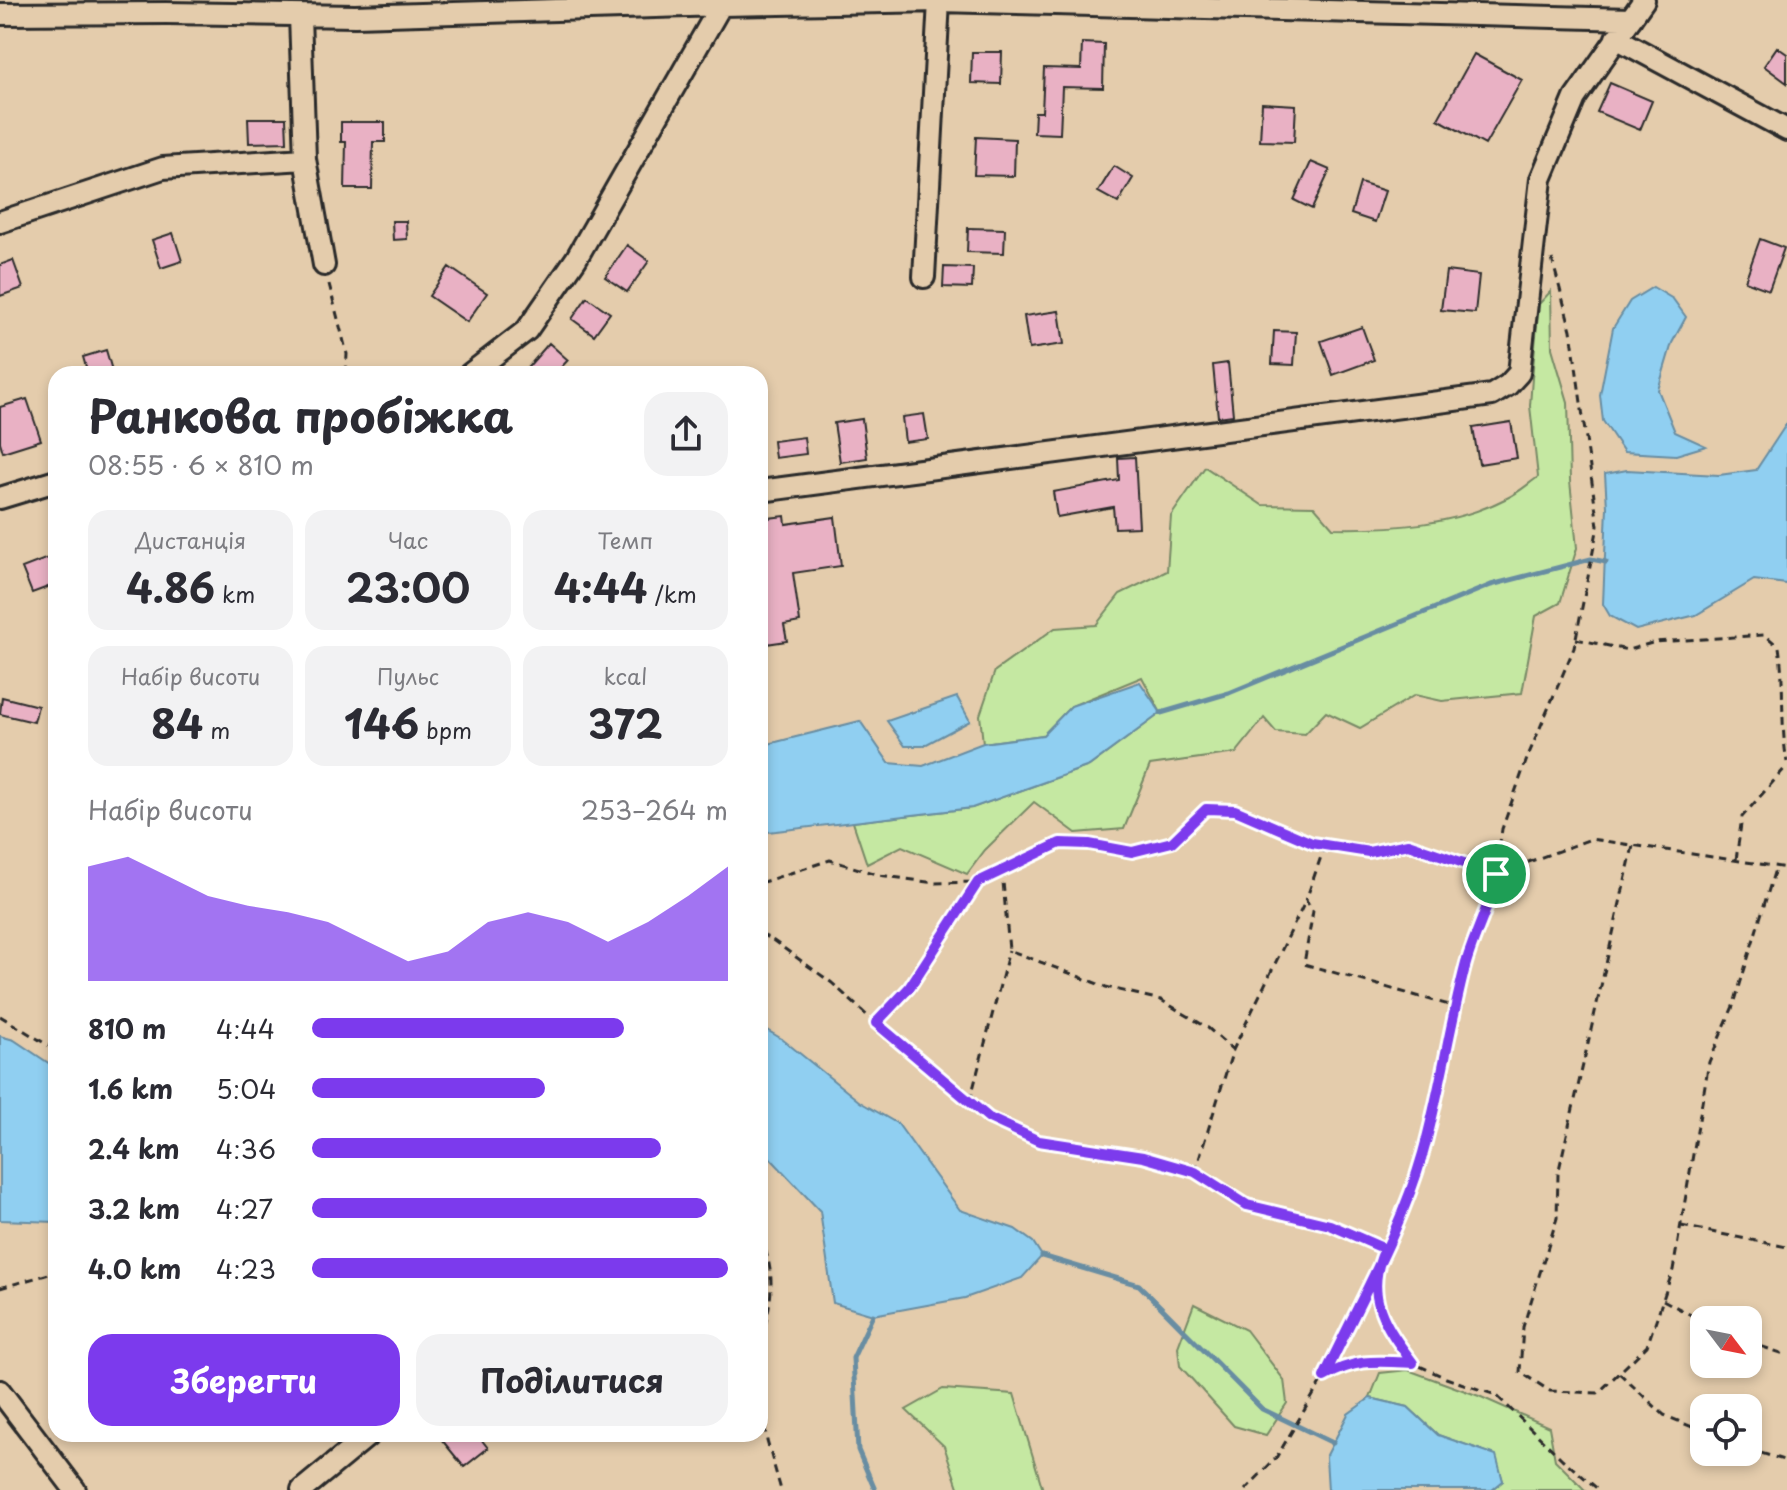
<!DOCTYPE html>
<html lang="uk">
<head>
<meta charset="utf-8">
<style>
  :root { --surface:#fff; --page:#f2f2f3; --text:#2b2b33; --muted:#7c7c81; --accent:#7c3aed }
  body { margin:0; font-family:"Playpen Sans",sans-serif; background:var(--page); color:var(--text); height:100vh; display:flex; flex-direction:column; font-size:30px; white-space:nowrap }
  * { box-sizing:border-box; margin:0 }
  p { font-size:26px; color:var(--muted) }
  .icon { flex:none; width:44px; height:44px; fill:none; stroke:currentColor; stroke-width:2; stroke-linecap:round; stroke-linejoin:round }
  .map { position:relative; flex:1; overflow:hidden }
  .sheet { position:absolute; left:48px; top:366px; width:720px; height:1076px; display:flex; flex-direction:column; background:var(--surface); border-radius:24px; box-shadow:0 4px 12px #0003 }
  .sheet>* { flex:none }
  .needle { width:52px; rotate:122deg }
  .buttons { position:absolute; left:1690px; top:1306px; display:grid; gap:16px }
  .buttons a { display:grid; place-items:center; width:72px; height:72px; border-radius:16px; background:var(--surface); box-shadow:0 4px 12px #0003; font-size:40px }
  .pin { position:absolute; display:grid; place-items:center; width:68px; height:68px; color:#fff; margin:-34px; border:4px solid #fff; border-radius:50%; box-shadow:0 2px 8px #0007 }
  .round { display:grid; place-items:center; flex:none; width:84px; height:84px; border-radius:24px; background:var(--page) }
  .headline { display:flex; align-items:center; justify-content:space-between; height:136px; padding:0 40px }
  h1 { font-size:44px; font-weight:700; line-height:60px }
  .metrics { display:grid; grid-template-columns:repeat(3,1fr); gap:12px; height:136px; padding:8px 40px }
  .metrics div { display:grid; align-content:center; border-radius:20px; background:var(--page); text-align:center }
  .metrics b { font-size:40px; font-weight:700 }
  .metrics small { font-size:22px; font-weight:400 }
  .metrics p { font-size:22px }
  .chart { height:224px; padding:16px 40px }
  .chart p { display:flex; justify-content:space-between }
  .chart svg { width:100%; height:144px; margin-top:8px; fill:var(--accent); opacity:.7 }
  .primary-button { display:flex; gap:16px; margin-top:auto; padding:16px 40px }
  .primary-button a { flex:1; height:92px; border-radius:24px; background:var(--accent); color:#fff; font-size:32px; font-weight:700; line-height:92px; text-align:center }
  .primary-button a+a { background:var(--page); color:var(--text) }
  ul { padding:0 40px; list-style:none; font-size:26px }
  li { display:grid; grid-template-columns:128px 96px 1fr; align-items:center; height:60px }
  li i { height:20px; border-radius:10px; background:var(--accent) }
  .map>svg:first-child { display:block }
</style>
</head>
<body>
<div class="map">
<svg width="1787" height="1490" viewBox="0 0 1787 1490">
  <rect width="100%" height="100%" fill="#e4ccac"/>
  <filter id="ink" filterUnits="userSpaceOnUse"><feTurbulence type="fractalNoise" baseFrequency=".0125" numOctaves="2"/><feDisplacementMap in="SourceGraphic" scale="16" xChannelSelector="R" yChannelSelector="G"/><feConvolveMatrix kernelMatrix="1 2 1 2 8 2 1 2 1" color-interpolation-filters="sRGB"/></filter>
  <g filter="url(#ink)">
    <path fill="#c5e8a2" stroke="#788a66" stroke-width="2" d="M1551 291 1552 348 1568 402 1570 481 1577 548 1560 603 1536 616 1522 693 1442 701 1415 695 1360 728 1326 712 1305 734 1276 732 1264 718 1236 753 1150 765 1124 829 1076 833 1034 802 985 850 967 874 902 846 867 864 853 822 972 808 1089 766 1161 713 1142 677 1071 706 1043 735 983 743 980 715 995 671 1055 628 1096 625 1120 594 1167 571 1171 516 1205 467 1262 505 1314 506 1333 528C1392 529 1453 526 1507 498 1518 493 1528 484 1538 477L1530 406 1532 378 1539 304Z
      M1194 1304 1246 1330 1284 1380 1287 1403 1266 1435 1234 1426 1180 1366 1178 1347Z
      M1408 1370 1479 1396 1549 1427 1555 1460 1585 1490H1492L1503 1481 1495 1455 1438 1435 1408 1407 1370 1398 1380 1373Z
      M943 1389 1014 1394 1043 1490H959L944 1446 906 1410Z"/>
    <path fill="#90cff1" stroke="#688da2" stroke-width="2" d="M1653 287 1673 299 1686 317 1672 343 1658 390 1675 432 1706 446 1676 455 1624 452 1603 421 1600 395 1613 328 1630 301Z
      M1787 423V584L1754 580 1696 615 1636 630 1610 616 1603 604 1607 507 1605 474 1627 470 1719 475 1756 470Z
      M1140 682 1161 713 1089 766 972 808 760 833V746L860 721 889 763 923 766 983 743 1043 735 1071 706Z
      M957 697 970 721 923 746H905L887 721Z
      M760 1026 782 1039 860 1102 898 1124 960 1210 1015 1229 1033 1242 1042 1256 1022 1278 965 1298 873 1315 833 1303 820 1211 760 1147Z
      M0 1036 14 1040 56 1068V1222L0 1220Z
      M1370 1398 1408 1407 1438 1435 1496 1455 1503 1481 1492 1490H1328L1326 1457 1348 1414Z"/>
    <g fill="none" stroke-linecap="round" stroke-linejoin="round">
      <path stroke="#688da2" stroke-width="5" d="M1161 713 1229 693 1491 585 1591 559 1606 562
        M1042 1256 1139 1285 1262 1409 1333 1443
        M873 1315 853 1358 858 1450 875 1490"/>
    </g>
    <path fill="#e9b1c4" stroke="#2b2b2b" stroke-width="2" d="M1082 43 1104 44 1103 88 1062 87 1060 134 1034 133 1035 112H1042L1044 68 1081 69Z
      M1777 47 1787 54V83L1764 66Z
      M972 52H1002L1001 84 971 83Z
      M1474 54 1522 80 1485 145 1438 119Z
      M1610 83 1652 101 1640 130 1597 112Z
      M1262 103 1296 105 1294 142 1260 141Z
      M248 118H286L287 142 249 143Z
      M341 122H385V142H373L372 189H345L346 142H341Z
      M976 137 1015 139 1014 176 974 175Z
      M1311 162 1330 170 1312 209 1294 200Z
      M1114 166 1133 178 1118 203 1098 192Z
      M1360 183 1385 191 1375 222 1351 214Z
      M392 221H406L407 239 393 240Z
      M968 228 1005 229 1004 253 967 252Z
      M173 233 182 261 161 268 152 240Z
      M1760 239 1784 248 1769 290 1745 281Z
      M627 245 649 261 627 292 605 277Z
      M13 260 23 288 0 296V265Z
      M449 267 487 293 467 322 429 296Z
      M944 267 973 268 972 288 943 287Z
      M1446 271 1479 275 1475 313 1441 310Z
      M587 297 610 313 594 335 572 319Z
      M1059 311 1064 344 1029 349 1024 316Z
      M1362 327 1374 360 1333 375 1321 341Z
      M1274 331 1296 332 1294 365 1272 364Z
      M549 343 568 360 555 374H522Z
      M106 350 113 374H88L83 357Z
      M1228 363 1233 415 1218 417 1213 365Z
      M27 399 41 440 3 452 0 442V407Z
      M924 414 928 439 905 442 902 417Z
      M862 419 867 458 840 462 834 423Z
      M1511 422 1517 458 1479 464 1473 428Z
      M804 437 806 454 775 458 773 441Z
      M1135 457 1139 527 1115 528 1113 507 1057 517 1053 492 1119 480 1118 458Z
      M785 516 786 524 835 517 841 566 793 573 800 622 784 625 787 641 766 644 760 606V519Z
      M53 556 56 564V584L32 593 22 568Z
      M2 697 38 706 34 722 0 714Z
      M437 1434H477L488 1448 464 1467Z"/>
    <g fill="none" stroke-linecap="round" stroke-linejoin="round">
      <g stroke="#2b2b2b" stroke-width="26">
        <path id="minor" d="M0 14 166 13 355 16 721 5 939 1 1631 19
          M1616 38 1787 130
          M305 159 324 265
          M0 222 163 168 305 159 300 16
          M924 277 939 1
          M470 374 527 330 576 259 721 5
          M760 491 1492 395 1508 385 1519 373 1541 179 1575 98 1644 0
          M0 498 56 481
          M0 1391 75 1490
          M302 1490 370 1434"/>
      </g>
      <path stroke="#2b2b2b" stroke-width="3" stroke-dasharray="8 6" stroke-linecap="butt" d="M329 284 347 354 346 374
        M1576 639 1628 650 1655 642 1765 635 1779 647C1785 685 1780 723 1787 762
        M1325 845 1306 900 1313 911 1304 964 1456 1007
        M1633 846 1558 1174 1557 1218 1523 1327 1520 1372 1550 1391 1598 1393 1647 1346 1673 1270 1709 1062 1734 1004 1776 866
        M1736 860 1742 817 1787 766
        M1002 870 1009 950 1106 987 1161 1000 1208 1028 1233 1050
        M760 883 830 860 879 875 934 883 978 882 1060 843 1089 844 1132 852 1172 842 1206 809 1235 810 1312 843 1369 852 1408 844 1496 874
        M1494 886 1515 867 1591 839 1787 868
        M760 934 771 939 832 983 886 1033 989 1118 1039 1141 1143 1157 1195 1172 1247 1205 1330 1225 1385 1249
        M0 1016 56 1050
        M876 1023 909 988 978 882
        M970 1101 1009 950
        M1195 1172 1233 1050 1306 900
        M1681 1226 1787 1247
        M760 1236C778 1278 771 1303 760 1345
        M1377 1269C1375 1315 1386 1327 1413 1363
        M0 1288 56 1272
        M1663 1300 1704 1322
        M1748 1342 1787 1355
        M1619 1373 1664 1415 1704 1432
        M1326 1376 1344 1365 1364 1361 1413 1363 1446 1378 1496 1395 1562 1459 1599 1490
        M760 1398 767 1441 781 1490
        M1748 1449 1787 1461
        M1245 1490 1276 1458 1324 1377 1400 1218 1423 1154 1466 965 1494 886 1502 829 1528 756 1574 648 1598 526 1571 330 1552 259"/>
      <use href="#minor" stroke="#e4ccac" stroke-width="20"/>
    </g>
  </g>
  <g fill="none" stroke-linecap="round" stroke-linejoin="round" filter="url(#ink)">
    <g stroke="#fff" stroke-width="16">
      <path id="route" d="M1496 874 1408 844 1369 852 1312 843 1235 810 1206 809 1172 842 1132 852 1089 844 1060 843 978 882 909 988 876 1023 989 1118 1039 1141 1143 1157 1195 1172 1247 1205 1330 1225 1385 1249C1363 1295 1385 1326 1413 1363 1377 1361 1356 1358 1324 1377 1358 1304 1401 1231 1423 1153 1440 1092 1449 1029 1465 967 1473 936 1490 907 1496 874"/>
    </g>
    <use href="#route" stroke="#7c3aed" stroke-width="10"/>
  </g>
</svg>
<div class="buttons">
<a><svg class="needle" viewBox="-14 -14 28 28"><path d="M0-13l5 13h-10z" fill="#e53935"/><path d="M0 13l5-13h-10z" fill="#7c7c81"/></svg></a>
<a><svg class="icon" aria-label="locate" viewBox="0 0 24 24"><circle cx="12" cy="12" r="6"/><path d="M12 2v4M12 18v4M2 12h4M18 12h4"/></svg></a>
</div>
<div class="pin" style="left:1496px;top:874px;background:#1e9e55"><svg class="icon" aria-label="arrive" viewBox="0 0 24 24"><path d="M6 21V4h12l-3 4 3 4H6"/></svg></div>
<section class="sheet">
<div class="headline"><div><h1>Ранкова пробіжка</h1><p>08:55 · 6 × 810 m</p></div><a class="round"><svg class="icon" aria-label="share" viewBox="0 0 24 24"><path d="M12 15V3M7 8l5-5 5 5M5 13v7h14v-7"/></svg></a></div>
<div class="metrics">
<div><p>Дистанція</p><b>4.86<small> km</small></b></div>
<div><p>Час</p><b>23:00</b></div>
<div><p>Темп</p><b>4:44<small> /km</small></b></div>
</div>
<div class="metrics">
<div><p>Набір висоти</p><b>84<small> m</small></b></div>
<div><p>Пульс</p><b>146<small> bpm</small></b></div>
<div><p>kcal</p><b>372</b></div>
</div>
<div class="chart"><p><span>Набір висоти</span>253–264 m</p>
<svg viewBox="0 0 160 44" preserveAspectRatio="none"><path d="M0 44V9L10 6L20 12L30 18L40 21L50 23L60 26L70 32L80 38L90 35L100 26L110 23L120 26L130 32L140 26L150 18L160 9V44z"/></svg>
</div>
<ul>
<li><b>810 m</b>4:44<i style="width:75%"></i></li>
<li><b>1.6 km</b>5:04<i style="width:56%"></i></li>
<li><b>2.4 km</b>4:36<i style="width:84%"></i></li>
<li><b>3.2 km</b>4:27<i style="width:95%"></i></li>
<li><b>4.0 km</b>4:23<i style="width:100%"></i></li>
</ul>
<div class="primary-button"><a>Зберегти</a><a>Поділитися</a></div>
</section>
</div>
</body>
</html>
